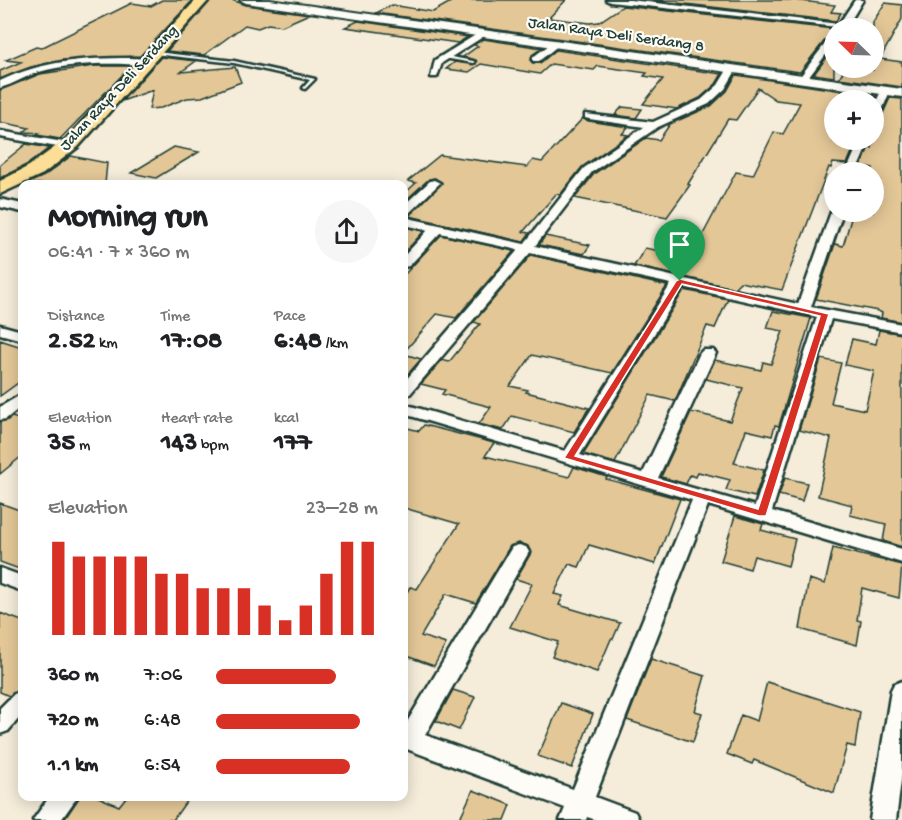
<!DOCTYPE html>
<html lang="en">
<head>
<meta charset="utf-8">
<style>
  :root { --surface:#fff; --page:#f6f6f6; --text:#202124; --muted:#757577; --accent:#d93025 }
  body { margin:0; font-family:"Gochi Hand",sans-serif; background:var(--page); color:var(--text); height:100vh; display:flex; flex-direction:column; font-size:22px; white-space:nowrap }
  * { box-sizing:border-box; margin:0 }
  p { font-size:20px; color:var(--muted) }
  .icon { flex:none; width:33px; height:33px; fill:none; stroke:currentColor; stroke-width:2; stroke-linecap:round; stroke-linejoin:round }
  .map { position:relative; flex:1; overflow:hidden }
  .sheet { position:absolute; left:18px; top:180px; width:390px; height:621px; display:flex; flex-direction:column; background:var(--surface); border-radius:12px; box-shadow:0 3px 15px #0003 }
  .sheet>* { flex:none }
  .needle { width:39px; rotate:293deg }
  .tools { position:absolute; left:824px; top:18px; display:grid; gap:12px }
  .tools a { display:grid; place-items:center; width:60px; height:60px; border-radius:50%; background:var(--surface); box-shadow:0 3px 15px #0003; font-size:30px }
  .pin { position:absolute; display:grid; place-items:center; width:51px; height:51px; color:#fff; margin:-62px -26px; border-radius:50% 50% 50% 0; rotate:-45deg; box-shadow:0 0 6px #0007 }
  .pin .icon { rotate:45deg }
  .round { display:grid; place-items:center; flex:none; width:63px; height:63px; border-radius:32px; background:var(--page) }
  .summary { display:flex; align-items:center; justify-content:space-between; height:102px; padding:0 30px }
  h1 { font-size:33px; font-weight:700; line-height:45px }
  .stats { display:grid; grid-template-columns:repeat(3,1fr); gap:9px; height:102px; padding:6px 30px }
  .stats div { display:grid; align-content:center }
  .stats b { font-size:26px; font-weight:700 }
  .stats small { font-size:16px; font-weight:400 }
  .stats p { font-size:16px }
  .chart { height:168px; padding:12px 30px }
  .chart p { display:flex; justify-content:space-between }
  .chart svg { width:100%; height:108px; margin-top:6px; stroke:var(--accent); stroke-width:6 }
  ul { padding:0 30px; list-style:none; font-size:20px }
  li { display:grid; grid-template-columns:96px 72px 1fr; align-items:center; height:45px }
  li i { height:15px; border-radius:8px; background:var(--accent) }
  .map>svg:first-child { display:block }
</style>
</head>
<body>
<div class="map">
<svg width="902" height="820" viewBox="0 0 902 820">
  <rect width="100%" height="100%" fill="#f5ecda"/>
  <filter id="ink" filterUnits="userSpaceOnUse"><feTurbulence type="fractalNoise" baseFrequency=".0167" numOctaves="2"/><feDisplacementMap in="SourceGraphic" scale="12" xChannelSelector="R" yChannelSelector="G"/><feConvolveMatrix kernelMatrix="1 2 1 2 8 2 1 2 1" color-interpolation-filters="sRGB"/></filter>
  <g filter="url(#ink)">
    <path fill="#e3c797" stroke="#1f3d34" stroke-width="1.5" d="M162 0H193L140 56 63 60 31 67 0 79V71L21 62 6 60 36 47 41 48 132 3 151 6Z
      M211 0H232L246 5 309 14 282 26 268 24 258 28 245 25 204 55 167 51Z
      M454 0H566L549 18 590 23 599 22 623 6 834 29V33L829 35 800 72 376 13 392 5 433 12Z
      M650 0H793L835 5 831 12 841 13 836 21Z
      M885 3 902 5V19L880 59 902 62V87L839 78 845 68 873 70V22Z
      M358 21 468 37 458 43 345 27Z
      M483 39 542 48 532 55 531 61 533 63H540L556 50 722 74 716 84 700 98 677 109 643 104 663 79 644 76 647 73 598 66 594 70 551 64 540 74 481 64 469 72 446 69 455 62 476 64V60L463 57 478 46 474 45Z
      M834 48V77L814 74Z
      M161 57 196 61 181 72 235 67 241 82 202 97 187 98 161 108 149 109 153 90 122 101Z
      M94 66H131L60 139 37 135 39 133 24 132 29 128 0 122V90L40 74Z
      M736 75 876 96 873 103V100H834V142L855 145 847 164 833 163 831 168 829 167 782 290 740 282 734 288 634 266 645 248 691 257 736 172 753 175 774 132 783 134 800 103 776 100 758 88 736 120 728 119 688 184 690 185 667 217 575 198 594 174 646 138 659 140 670 124 711 106 727 91Z
      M890 98 902 99V322L881 318 882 313 878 311 816 299 835 244 843 246 853 212H873V168L861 166 869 147 872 148 879 122Z
      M622 107 642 109 636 118 615 115Z
      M583 118 589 121 628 127 622 134 628 135 582 167 560 195 556 194 523 232 530 233 523 242 409 216 442 183 435 178 429 179 404 202V194L416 183 408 181 440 155 527 167 533 160 542 162Z
      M26 144 49 148 28 164 0 178V165Z
      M174 147 199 152 156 178 131 173Z
      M71 156 107 163 105 184H26L44 176Z
      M404 227 424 231 404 253Z
      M441 235 514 251 456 318 437 314 404 352V275Z
      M545 236 590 245 584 254 539 245Z
      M531 255 667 286 612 373 532 355 510 386 528 390 526 392 589 408 574 432 512 416 503 430 479 424 491 407 442 394 445 390 421 384 442 360 449 362 480 324 474 322Z
      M684 290 728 299 715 328 707 326 675 401 650 395 615 463 583 454Z
      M773 311 811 318 779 426 775 425 772 436 746 430 734 463 764 470 755 497 726 490 730 480 698 472 696 477 690 475 686 484 661 477 691 412 730 421 743 388 706 379 715 360 761 370 763 362 771 364 783 331 767 328Z
      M879 330 902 334V547L883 541 886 524 850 515 852 505 818 496 831 438 799 430 821 359 841 363 831 403 865 410 874 371 845 365 852 339 876 344Z
      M0 340 22 347V380L0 396Z
      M404 354 421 359 409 373 404 372Z
      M12 417 22 420V456L0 474V422Z
      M424 425 494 443 485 456 569 477 574 467 607 477 606 479 680 499 655 564 589 545 579 567 569 564 554 594 563 596 559 605 620 623 613 639H611L597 672 552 657 558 642 510 627 532 584 516 579 531 553 528 546 520 543 510 546 476 603 446 594 421 636 446 644 434 666 409 657 404 666V597L410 587 417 589 459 524 404 508V427L419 431Z
      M785 478 807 483 802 501 779 495Z
      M0 503 22 511V570L0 562Z
      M735 516 763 524 761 530 795 539 788 566 754 556 750 569 721 561Z
      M833 548 902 565 899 598 862 588 857 620 861 621 857 645 800 629 809 579 825 584Z
      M0 613 22 621V689L9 696 0 692Z
      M651 659 705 676 695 711 702 713 693 742 627 720Z
      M767 682 860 712 855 747 847 745 834 793 754 760 752 764 727 754 741 715 757 721Z
      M453 690 475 697 459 730 436 721Z
      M561 703 593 714 572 768 538 756Z
      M473 790 511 805 505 820H459Z
      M80 796H96L119 806 127 796H190L173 820H64Z"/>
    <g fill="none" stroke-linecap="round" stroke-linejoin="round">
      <g stroke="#1f3d34" stroke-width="5">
        <path id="lane" d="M156 52 234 61 315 79 305 89 303 88 310 80 234 63 154 54V53Z
          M446 56 473 61 475 62 473 63 444 58V56Z"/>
      </g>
      <g stroke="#1f3d34" stroke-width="5">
        <path id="street" d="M606 0H630L839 24 855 0H863L846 28 610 2Z
          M482 31 489 33 442 63 437 77H431L435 60Z
          M834 35V44L805 82H799V78L831 36Z
          M553 42 560 44 539 61H533V57Z
          M130 58 148 59 153 62 148 65C112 63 75 62 39 72 26 76 14 84 0 88V81C41 61 85 58 130 58Z
          M732 66 737 69 725 89 709 104 658 127 592 172 535 246 798 304 831 212 834 209V212H843L811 307 902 324V332L831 319 772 511 902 549V563L708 505 595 797 635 812 639 820H596L587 817 586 820H560L565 808 404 748V727L512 547 519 545 526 547 529 552 425 735 573 789 692 500 404 414V404L565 451 671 284 530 253 410 394 404 396V382L518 250 440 233 409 266 404 267V256L428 230 404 225V217L524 244 584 168 644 127 589 119 585 118V114L653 122 701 100 718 85 729 67ZM683 287 817 317 755 506 658 478 716 353 713 350H703L700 353 643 473 580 455Z
          M882 89 890 91 878 120 873 123V108Z
          M0 131 69 143 74 146 69 149 0 137Z
          M860 140H870L856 172H846Z
          M434 180 440 183 438 185 408 214 404 215V205L430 181Z
          M0 199 22 204V212L0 207Z
          M0 325 22 331V340L0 334Z
          M22 394V406L6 419 0 420V407Z
          M0 568 22 576V591L0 583Z
          M902 681V773L896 820H870L891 690 894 684Z
          M22 691V715L8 731 0 734V708L14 694Z
          M50 796H78L61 820H33Z"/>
      </g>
      <g stroke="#1f3d34" stroke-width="4">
        <path id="secondary" d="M240 0H270L902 89V97L246 3Z"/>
      </g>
      <g stroke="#1f3d34" stroke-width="5">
        <path id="primary" d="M196 0H209L78 147 43 174 0 194V181L29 166 66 139Z"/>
      </g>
      <use href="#lane" fill="#fdfcf7" fill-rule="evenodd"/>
      <use href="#street" fill="#fdfcf7" fill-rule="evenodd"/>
      <use href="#secondary" fill="#fdfcf7" fill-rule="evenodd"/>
      <use href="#primary" fill="#fcde96" fill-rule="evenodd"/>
    </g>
  </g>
  <path fill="#d93025" stroke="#fff" stroke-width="1.5" fill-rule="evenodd" d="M680 279 829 314 766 516H759L564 458 676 281ZM682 284 820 316 758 509 575 456Z"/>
  <g text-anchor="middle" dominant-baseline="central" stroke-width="4.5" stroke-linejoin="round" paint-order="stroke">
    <g font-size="16" fill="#1f3d34" stroke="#fdfcf7">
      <text transform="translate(616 36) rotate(8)">Jalan Raya Deli Serdang 8</text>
      <text transform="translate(120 89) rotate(-47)">Jalan Raya Deli Serdang</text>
    </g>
  </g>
</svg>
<div class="tools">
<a><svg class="needle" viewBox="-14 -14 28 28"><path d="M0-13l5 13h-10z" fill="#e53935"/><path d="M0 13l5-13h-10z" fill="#757577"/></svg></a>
<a>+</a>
<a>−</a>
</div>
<div class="pin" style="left:680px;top:281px;background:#1e9e55"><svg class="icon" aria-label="arrive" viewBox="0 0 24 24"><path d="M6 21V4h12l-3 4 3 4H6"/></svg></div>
<section class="sheet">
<div class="summary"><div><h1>Morning run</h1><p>06:41 · 7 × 360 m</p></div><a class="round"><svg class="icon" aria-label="share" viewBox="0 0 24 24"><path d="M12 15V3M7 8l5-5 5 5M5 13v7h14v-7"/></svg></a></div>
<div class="stats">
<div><p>Distance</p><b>2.52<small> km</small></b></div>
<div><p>Time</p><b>17:08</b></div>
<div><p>Pace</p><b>6:48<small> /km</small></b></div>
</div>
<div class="stats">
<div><p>Elevation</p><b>35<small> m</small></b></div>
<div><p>Heart rate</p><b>143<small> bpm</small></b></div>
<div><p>kcal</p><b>177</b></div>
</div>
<div class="chart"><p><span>Elevation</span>23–28 m</p>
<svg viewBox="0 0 160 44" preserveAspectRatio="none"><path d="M5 44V6M15 44V12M25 44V12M35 44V12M45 44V12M55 44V19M65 44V19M75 44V25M85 44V25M95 44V25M105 44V32M115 44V38M125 44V32M135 44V19M145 44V6M155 44V6"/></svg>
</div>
<ul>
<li><b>360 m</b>7:06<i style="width:74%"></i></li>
<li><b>720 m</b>6:48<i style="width:89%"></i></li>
<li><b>1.1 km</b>6:54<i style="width:83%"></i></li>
</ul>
</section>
</div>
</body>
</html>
